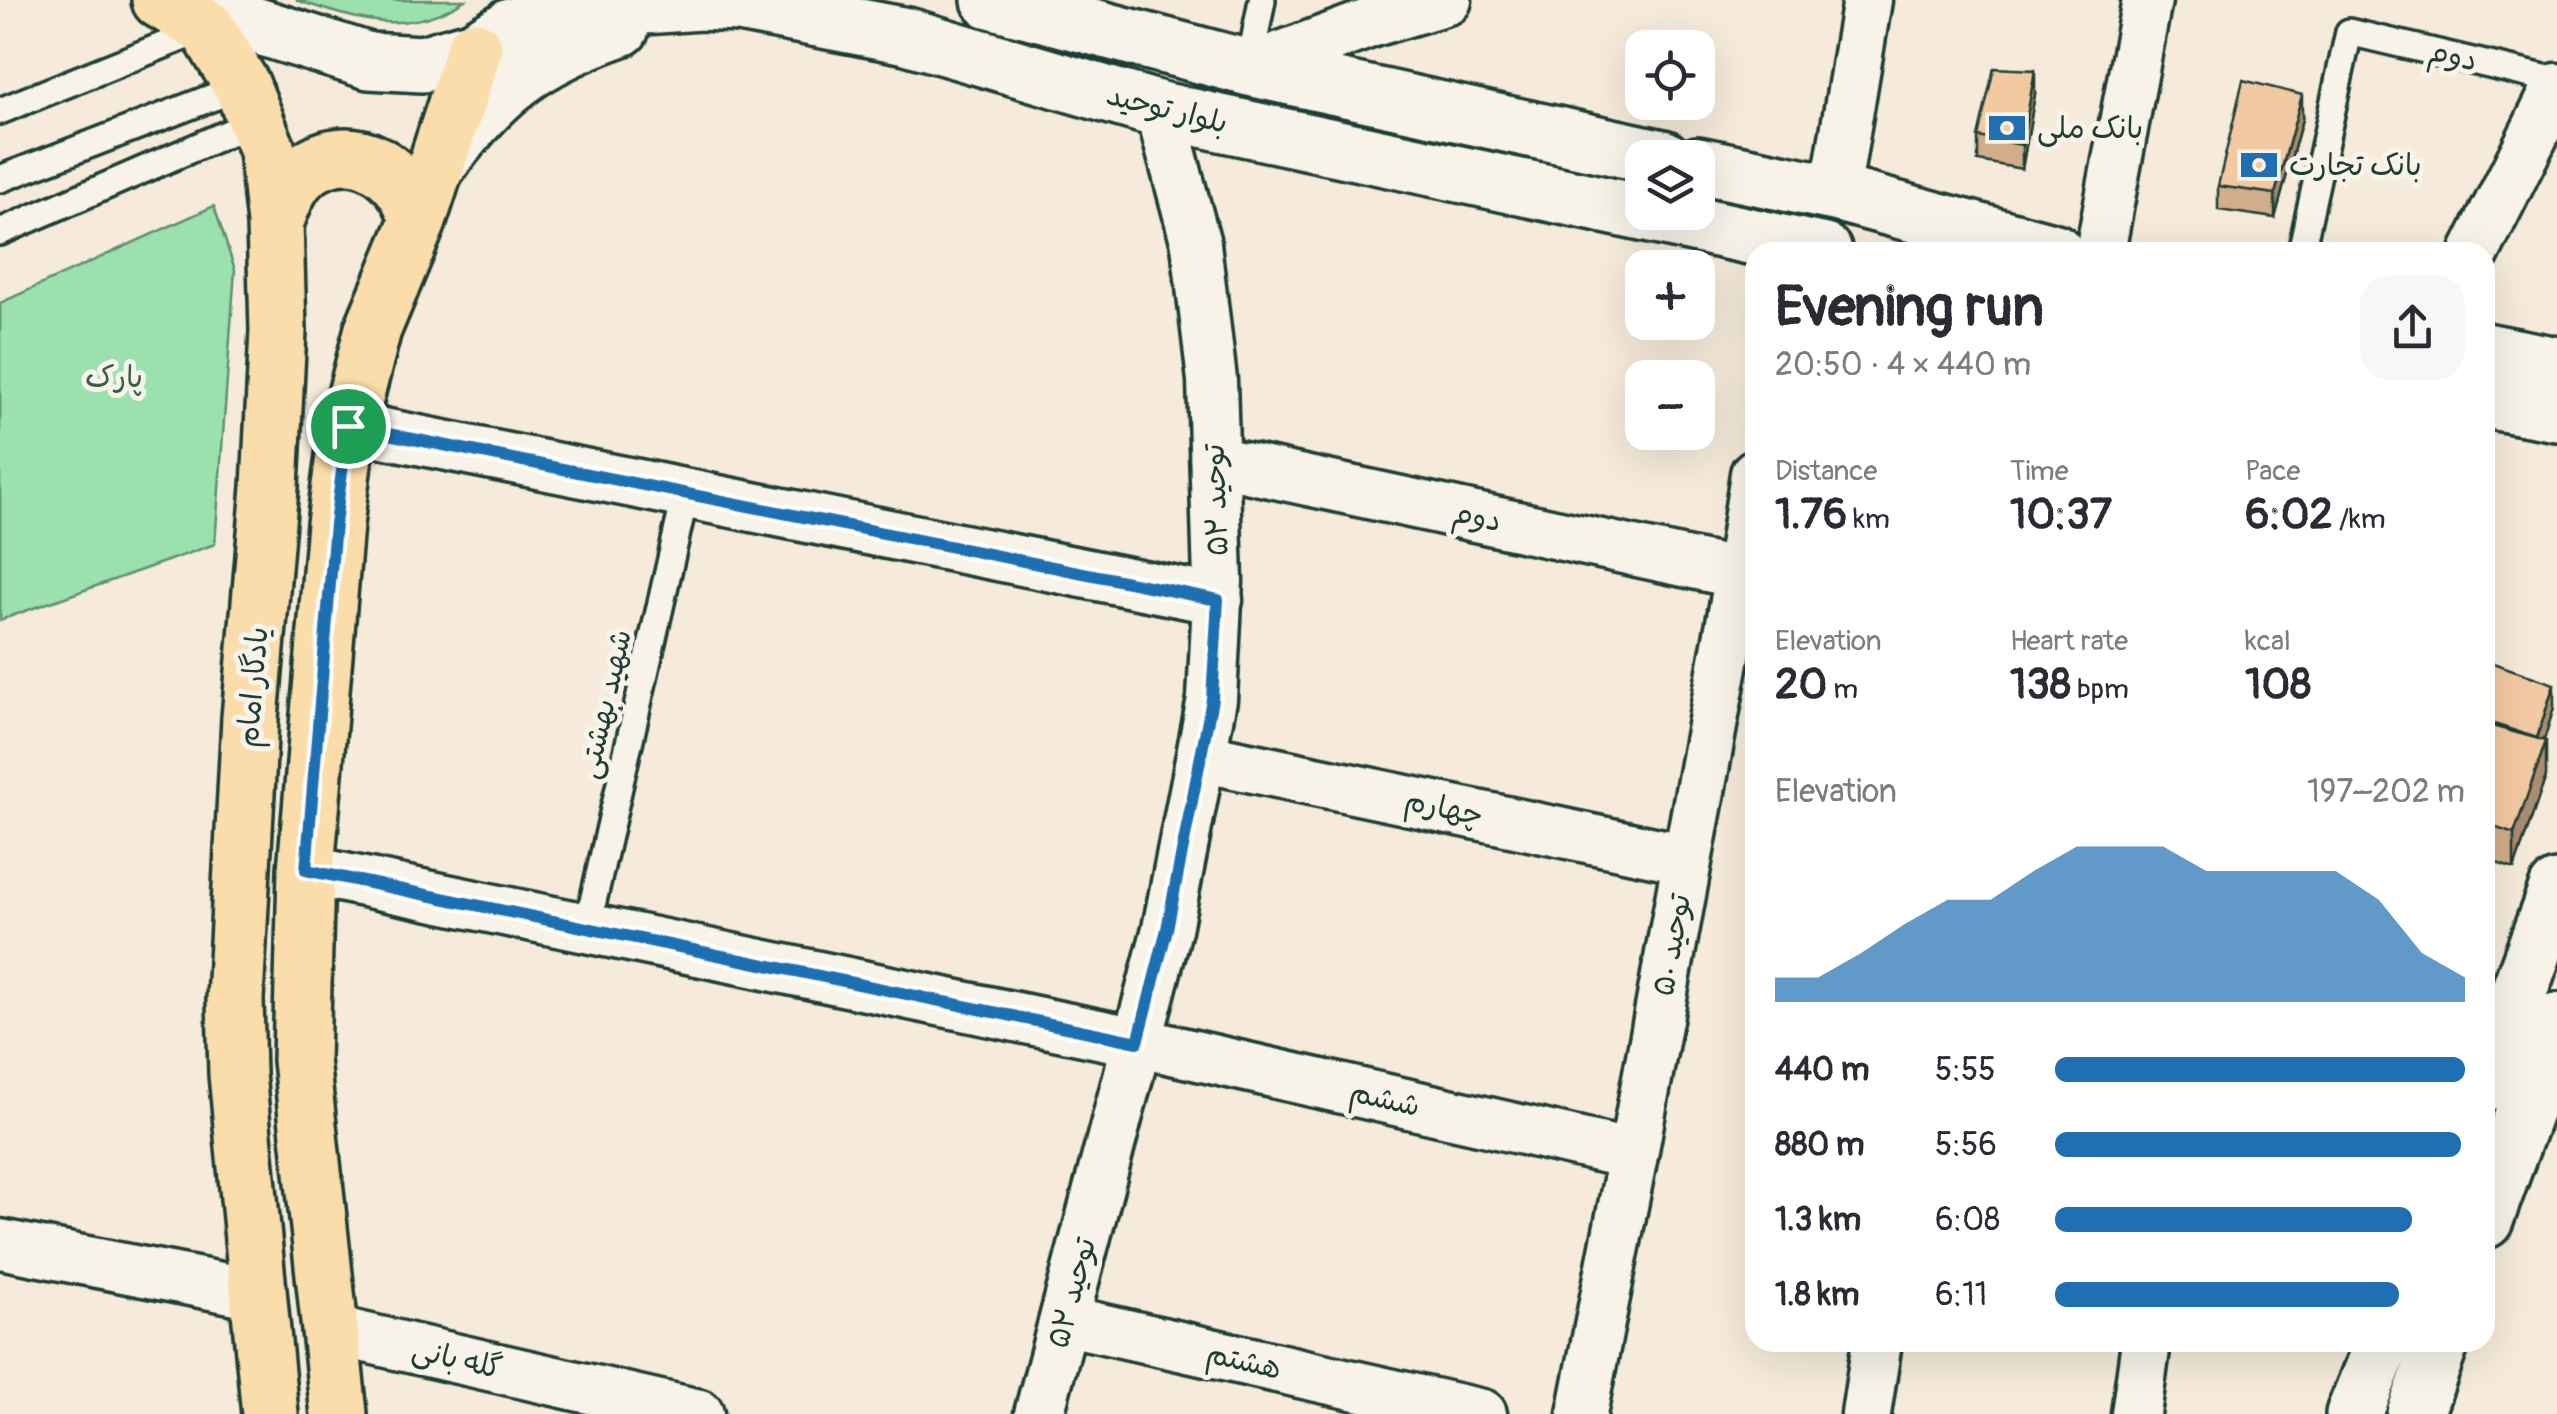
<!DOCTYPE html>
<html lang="en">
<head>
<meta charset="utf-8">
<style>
  :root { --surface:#fff; --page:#f7f7f7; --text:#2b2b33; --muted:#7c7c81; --accent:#1f6fb2 }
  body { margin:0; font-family:Pangolin,"Playpen Sans Arabic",sans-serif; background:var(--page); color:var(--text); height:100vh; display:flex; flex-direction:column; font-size:38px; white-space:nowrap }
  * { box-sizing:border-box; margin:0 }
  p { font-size:32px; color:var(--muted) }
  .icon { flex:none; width:55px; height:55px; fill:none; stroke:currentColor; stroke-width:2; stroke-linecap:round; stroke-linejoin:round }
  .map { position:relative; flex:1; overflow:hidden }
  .side { position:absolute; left:1745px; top:242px; width:750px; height:1110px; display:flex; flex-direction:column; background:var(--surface); border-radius:30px; box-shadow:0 10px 40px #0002 }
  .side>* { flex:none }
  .tools { position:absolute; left:1625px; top:30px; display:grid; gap:20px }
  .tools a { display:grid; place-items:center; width:90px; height:90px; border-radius:20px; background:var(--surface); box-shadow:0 10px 40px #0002; font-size:50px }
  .pin { position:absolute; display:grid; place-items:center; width:85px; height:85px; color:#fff; margin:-42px; border:5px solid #fff; border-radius:50%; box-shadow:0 2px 10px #0007 }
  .round { display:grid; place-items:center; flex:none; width:105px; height:105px; border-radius:30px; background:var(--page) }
  .summary { display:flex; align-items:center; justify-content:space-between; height:170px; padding:0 30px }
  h1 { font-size:55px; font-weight:700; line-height:75px }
  .stats { display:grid; grid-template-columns:repeat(3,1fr); gap:15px; height:170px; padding:10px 30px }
  .stats div { display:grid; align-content:center }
  .stats b { font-size:42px; font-weight:700 }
  .stats small { font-size:28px; font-weight:400 }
  .stats p { font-size:28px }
  .chart { height:280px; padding:20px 30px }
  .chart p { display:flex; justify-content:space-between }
  .chart svg { width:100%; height:180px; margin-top:10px; fill:var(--accent); opacity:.7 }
  ul { padding:0 30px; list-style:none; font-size:32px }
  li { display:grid; grid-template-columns:160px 120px 1fr; align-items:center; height:75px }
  li i { height:25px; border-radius:12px; background:var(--accent) }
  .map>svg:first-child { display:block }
</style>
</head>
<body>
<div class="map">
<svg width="2557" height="1414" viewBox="0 0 2557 1414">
  <rect width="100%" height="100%" fill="#f6ebda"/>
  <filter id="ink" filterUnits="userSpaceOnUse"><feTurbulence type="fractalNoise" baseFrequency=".01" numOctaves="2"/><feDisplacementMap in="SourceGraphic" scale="20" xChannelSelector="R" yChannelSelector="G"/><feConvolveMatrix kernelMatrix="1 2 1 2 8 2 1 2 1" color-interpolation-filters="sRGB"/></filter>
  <g filter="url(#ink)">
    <path fill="#9be1ad" stroke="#5d8f70" stroke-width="2.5" d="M296 0H465C405 38 358 20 296 0Z
      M214 206 235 270 215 544 0 620V303Z"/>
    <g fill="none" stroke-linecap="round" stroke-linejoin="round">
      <g stroke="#1f3d34" stroke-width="32">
        <path id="lane" d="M1249 68 1262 0
          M0 111 204 29
          M0 179 242 86
          M0 232 256 121
          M2301 252 2349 32 2557 81
          M587 928 686 493"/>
      </g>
      <g stroke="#1f3d34" stroke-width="55">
        <path id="street" d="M1249 68 1373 22 1447 0
          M1835 193 1867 0
          M2100 252 2147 0
          M2475 252 2557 88
          M348 426 1218 600
          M1215 461 1740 574
          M1201 757 1687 859
          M306 870 1137 1042 1633 1155
          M0 1244 257 1294
          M1064 1320 1482 1414
          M331 1330 699 1414
          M1039 1414 1167 929 1212 699 1218 581 1212 380 1196 244 1160 110
          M1582 1414 1633 1155 1740 574 1755 474
          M1866 1414 1877 1342
          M2136 1414 2146 1342"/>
      </g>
      <g stroke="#1f3d34" stroke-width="62">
        <path id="secondary" d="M174 0 369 61 422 64 474 49 509 28
          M990 0 1249 68 1663 158
          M510 27 574 11 700 2 739 4 907 36 1160 110 1824 252
          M438 165C494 90 532 59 621 28
          M1698 165 1835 193 2055 252
          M2485 351 2557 365
          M2485 400 2557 413
          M2485 1084 2557 889
          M2485 1220 2557 1021
          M2354 1414 2383 1342
          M2415 1414 2441 1342"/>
      </g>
      <g stroke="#1f3d34" stroke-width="62">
        <path id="primary" d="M160 0 207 28 242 86 267 150 275 223 278 331 270 487 250 718 235 999 237 1074 270 1414
          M275 223C283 204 289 182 306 170 354 135 406 171 418 221
          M339 1414 301 1060 306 870 335 524 348 426 373 329 418 221 474 49"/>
      </g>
      <use href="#lane" stroke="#f7f3e8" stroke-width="25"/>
      <use href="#street" stroke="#f7f3e8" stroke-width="48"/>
      <use href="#secondary" stroke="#f7f3e8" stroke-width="55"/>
      <use href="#primary" stroke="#fbddab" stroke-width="55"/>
    </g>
    <path fill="#d1ad8b" stroke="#1f3d34" stroke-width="2.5" d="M2035 94 2022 169 1978 161V137Z
      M2302 119 2275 218 2218 210V186Z
      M2485 670 2554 707 2544 740 2546 776 2514 869 2485 859Z"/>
    <path fill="#aa8d71" stroke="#1f3d34" stroke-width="2.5" d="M2035 70V94L2022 169V145Z
      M2302 95V119L2275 218V194Z
      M2554 684V707L2537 763V739Z
      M2546 741V776L2514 869V834Z"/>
    <path fill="#f3c9a2" stroke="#1f3d34" stroke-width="2.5" d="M1994 68 2035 70 2022 145 1978 137Z
      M2243 80 2302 95 2275 194 2218 186Z
      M2487 661 2554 684 2537 738 2485 721V670Z
      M2485 724 2546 741 2514 834 2485 824Z"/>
  </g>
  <g fill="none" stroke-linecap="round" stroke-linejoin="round" filter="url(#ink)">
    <g stroke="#fff" stroke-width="20">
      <path id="route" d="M348 426 1218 600 1212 699 1167 929 1138 1042 306 870 335 524Z"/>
    </g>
    <use href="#route" stroke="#1f6fb2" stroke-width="12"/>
  </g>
  <defs>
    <g id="bank-bare" transform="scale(3)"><path d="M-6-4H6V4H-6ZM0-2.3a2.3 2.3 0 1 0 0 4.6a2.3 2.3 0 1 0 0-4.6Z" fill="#1f6fb2" stroke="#f7f3e8" stroke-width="2.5" paint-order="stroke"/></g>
  </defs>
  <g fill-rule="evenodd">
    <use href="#bank-bare" x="2007" y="128"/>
    <use href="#bank-bare" x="2259" y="165"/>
  </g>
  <g text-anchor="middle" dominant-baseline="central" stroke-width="10" stroke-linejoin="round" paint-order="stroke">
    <g font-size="30" fill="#1f3d34" stroke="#f7f3e8">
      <text transform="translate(2453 56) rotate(13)">دوم</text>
      <text transform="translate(1167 109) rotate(14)">بلوار توحید</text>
      <text transform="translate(1216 500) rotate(-92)">توحید ۵۲</text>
      <text transform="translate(1477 517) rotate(12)">دوم</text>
      <text transform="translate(253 687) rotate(-85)">یادگار امام</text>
      <text transform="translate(605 704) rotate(-77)">شهید بهشتی</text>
      <text transform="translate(1444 808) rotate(12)">چهارم</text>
      <text transform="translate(1672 945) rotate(-80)">توحید ۵۰</text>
      <text transform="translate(1385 1099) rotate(13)">ششم</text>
      <text transform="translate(1072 1293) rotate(-75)">توحید ۵۲</text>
      <text transform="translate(457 1359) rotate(13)">گله بانی</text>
      <text transform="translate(1244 1361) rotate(13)">هشتم</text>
    </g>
    <g font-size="30" fill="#1f3d34" stroke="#f7f3e8" text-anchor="start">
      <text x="2037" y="128">بانک ملی</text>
      <text x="2289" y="165">بانک تجارت</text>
    </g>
    <g font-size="30" fill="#385e4c" stroke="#f7f3e8">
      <text x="114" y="377">پارک</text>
    </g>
  </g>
</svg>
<div class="tools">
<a><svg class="icon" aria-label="locate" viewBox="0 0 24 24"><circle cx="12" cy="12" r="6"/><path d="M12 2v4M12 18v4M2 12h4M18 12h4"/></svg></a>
<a><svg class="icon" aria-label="layers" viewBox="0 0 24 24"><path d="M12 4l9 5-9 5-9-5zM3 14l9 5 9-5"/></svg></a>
<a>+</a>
<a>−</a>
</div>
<div class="pin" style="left:348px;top:426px;background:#1e9e55"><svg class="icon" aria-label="arrive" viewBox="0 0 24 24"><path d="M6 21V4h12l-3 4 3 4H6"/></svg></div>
<section class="side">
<div class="summary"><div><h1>Evening run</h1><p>20:50 · 4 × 440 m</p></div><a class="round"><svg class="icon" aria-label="share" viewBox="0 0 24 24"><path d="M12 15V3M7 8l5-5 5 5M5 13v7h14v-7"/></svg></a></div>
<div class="stats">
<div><p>Distance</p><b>1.76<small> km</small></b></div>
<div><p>Time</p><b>10:37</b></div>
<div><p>Pace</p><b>6:02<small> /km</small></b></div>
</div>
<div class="stats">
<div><p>Elevation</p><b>20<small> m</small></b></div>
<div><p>Heart rate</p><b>138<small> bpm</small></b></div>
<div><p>kcal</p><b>108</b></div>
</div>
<div class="chart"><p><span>Elevation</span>197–202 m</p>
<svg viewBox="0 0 160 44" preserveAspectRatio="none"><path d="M0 44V38L10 38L20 32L30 25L40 19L50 19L60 12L70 6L80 6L90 6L100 12L110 12L120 12L130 12L140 19L150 32L160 38V44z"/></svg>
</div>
<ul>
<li><b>440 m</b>5:55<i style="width:100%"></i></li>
<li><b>880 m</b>5:56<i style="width:99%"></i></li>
<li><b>1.3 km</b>6:08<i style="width:87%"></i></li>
<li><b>1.8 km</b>6:11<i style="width:84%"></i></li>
</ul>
</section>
</div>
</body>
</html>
